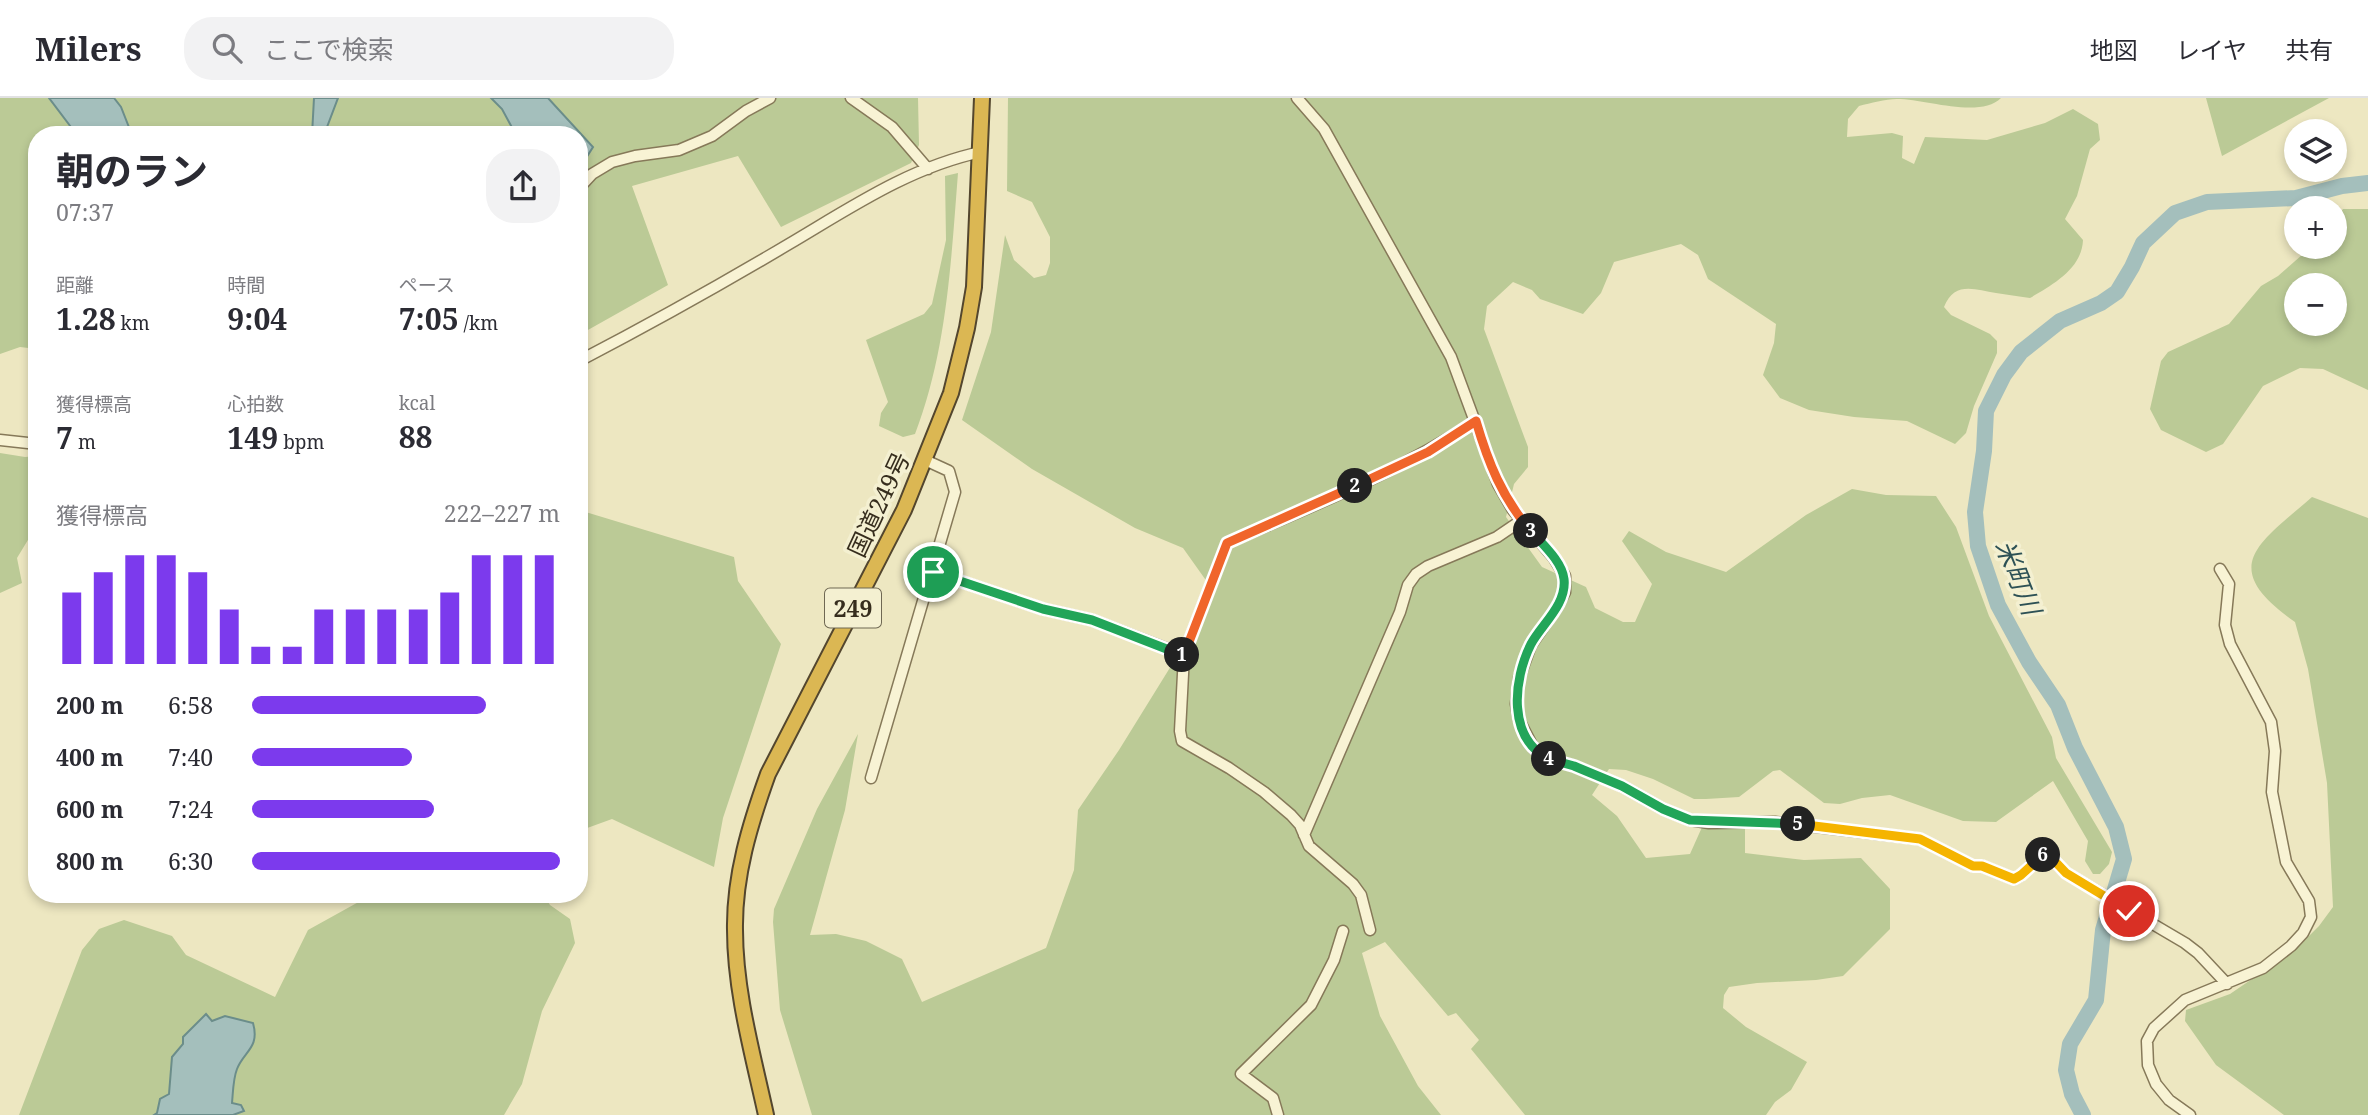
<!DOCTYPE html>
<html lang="ja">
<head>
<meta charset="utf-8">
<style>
  :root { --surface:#fff; --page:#f2f2f3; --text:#2b2b33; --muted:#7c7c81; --line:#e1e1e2; --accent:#7c3aed }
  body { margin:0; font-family:"Noto Serif","Noto Sans JP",serif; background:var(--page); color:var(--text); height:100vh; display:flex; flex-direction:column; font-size:26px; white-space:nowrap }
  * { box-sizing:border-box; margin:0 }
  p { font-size:23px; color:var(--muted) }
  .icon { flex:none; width:38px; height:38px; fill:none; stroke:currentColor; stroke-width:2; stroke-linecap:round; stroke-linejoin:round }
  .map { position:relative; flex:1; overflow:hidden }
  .drawer { position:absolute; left:28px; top:28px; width:560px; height:777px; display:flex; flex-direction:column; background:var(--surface); border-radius:28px; box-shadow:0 4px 10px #0003 }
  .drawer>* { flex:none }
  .buttons { position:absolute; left:2284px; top:21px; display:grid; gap:14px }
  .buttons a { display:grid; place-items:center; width:63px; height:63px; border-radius:50%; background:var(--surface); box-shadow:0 4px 10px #0003; font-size:35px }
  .pin { position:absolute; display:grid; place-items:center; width:60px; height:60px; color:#fff; margin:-30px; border:4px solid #fff; border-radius:50%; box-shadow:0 2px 7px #0007 }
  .km { position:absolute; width:35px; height:35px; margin:-18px; border-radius:50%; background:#222; color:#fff; font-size:19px; line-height:35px; text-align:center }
  .round { display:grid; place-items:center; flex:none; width:74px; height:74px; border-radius:28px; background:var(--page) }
  .summary { display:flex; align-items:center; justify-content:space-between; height:119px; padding:0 28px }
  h1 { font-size:38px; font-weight:700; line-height:52px }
  .stats { display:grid; grid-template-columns:repeat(3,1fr); gap:10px; height:119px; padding:7px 28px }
  .stats div { display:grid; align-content:center }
  .stats b { font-size:30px; font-weight:700 }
  .stats small { font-size:19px; font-weight:400 }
  .stats p { font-size:19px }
  .chart { height:196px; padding:14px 28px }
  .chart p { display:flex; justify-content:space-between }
  .chart svg { width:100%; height:126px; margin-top:7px; stroke:var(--accent); stroke-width:6 }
  ul { padding:0 28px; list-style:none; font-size:23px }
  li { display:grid; grid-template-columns:112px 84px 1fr; align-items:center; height:52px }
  li i { height:18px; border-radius:9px; background:var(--accent) }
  header { display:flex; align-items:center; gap:42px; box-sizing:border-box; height:98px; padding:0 35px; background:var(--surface); border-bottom:2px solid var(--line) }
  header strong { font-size:33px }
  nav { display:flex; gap:38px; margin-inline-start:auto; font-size:24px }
  .search { width:490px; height:63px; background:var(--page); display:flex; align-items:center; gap:18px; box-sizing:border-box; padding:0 24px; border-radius:28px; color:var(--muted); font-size:26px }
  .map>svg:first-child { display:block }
</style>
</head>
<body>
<header>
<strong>Milers</strong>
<div class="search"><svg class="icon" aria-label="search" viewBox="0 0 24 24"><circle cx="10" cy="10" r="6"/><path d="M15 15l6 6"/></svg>ここで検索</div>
<nav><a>地図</a><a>レイヤ</a><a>共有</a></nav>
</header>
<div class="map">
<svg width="2368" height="1017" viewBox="0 0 2368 1017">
  <rect width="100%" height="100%" fill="#ede7c1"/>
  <path fill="#bbca96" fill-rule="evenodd" d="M0 0H314L312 37H37V251L20 249 0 256Z
    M338 0H491L502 11 516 37H324Z
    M548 0H918L919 47 911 65 781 129 738 58 632 88 668 187 579 237V71L593 49Z
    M1008 0H2001C1980 21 1926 1 1897 1 1885 1 1871 5 1859 8L1848 21 1847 39 1892 35 1903 38 1902 60 1914 66 1925 39 1987 42 2045 25 2073 11 2098 26 2100 42 2090 51 2077 98 2065 121 2083 142C2082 171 2052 187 2030 200 2018 198 2007 197 1996 195 1974 191 1954 183 1944 209L1951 217 1990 236 1997 243V255L1974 308 1966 335 1955 346 1907 323 1854 319 1809 312 1780 300 1763 277 1774 245 1776 226 1708 181 1698 157 1681 146 1614 164 1601 195 1583 216 1540 201 1532 192 1513 184 1487 208 1484 231 1528 349V369L1514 386 1506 419 1542 469 1586 489 1595 510 1623 524H1635L1652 486 1622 443 1629 433 1666 454 1726 474 1806 417 1852 391 1886 397 1936 398 1956 429 1989 518 2052 639 2056 660 2112 754 2109 766 2100 776H2093L2085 763 2088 743 2053 683 1996 724 1963 723 1890 697 1862 700 1840 706 1824 705 1780 672 1773 673 1739 699 1706 701H1694L1653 681 1626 672 1609 671 1592 697 1617 718 1646 760 1690 756 1707 718 1745 719V755L1804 762 1861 760 1890 791V831L1843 878 1816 882 1757 885 1729 889 1724 897 1723 910 1746 929 1807 964 1791 992 1775 1004 1766 1017H1525L1471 951 1479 942 1456 915 1448 918 1385 844 1362 855 1380 918 1418 988 1441 1017H812L780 912 773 824 774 811 817 711 858 636 845 712 810 837 836 836 866 843 902 861 922 904 1046 850 1074 772 1078 712 1119 652 1171 568 1210 488 1183 450 1135 430 1032 371 962 322 991 234 1005 137 1014 162 1034 180 1046 177 1050 165V139L1032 104 1007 93Z
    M2206 0H2329L2222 58Z
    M958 75C951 163 947 253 915 336L903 339 879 328 881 315 888 304 866 242 924 216 932 206 946 142 945 78Z
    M2343 111H2368V292L2323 271 2300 270 2263 288 2223 346 2206 354 2161 332 2150 311 2161 263 2168 254 2229 226 2261 188 2278 178 2311 149H2334L2335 122ZM2334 187V226H2296V187Z
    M0 355 25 359 37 358V427L17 460 22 485 0 495Z
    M2312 399 2368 420V1017H2284L2216 967 2185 923 2186 912 2230 896 2296 851 2319 828 2333 809 2327 685 2308 571 2295 524C2217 469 2257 447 2312 399Z
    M579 412 734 459 738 483 781 546 723 720 714 769 612 721 579 733Z
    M373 796H543L550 807 570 821 575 845 542 913 522 986 504 1017H19L82 852 99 831 124 822 172 838 186 857 275 899 308 832Z"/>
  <path fill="#a4bfbc" stroke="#6b8d8a" stroke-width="2" d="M49 0H114L121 9 132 37H77Z
    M314 0H338L324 37H312Z
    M491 0H548L593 49 579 71V37H516L502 11Z
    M206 916 212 923 225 918 253 925C260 950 244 953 237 971 233 981 233 995 232 1005L241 1007 244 1013 233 1017H154L157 1015 160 1001 169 996 172 959 183 946V939Z"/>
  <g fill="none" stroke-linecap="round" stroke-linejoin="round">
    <path stroke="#a4bfbc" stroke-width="16" d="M2083 1017 2072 996 2066 972 2070 946 2096 902 2103 832 2124 761 2116 729 2075 650 2058 607 2029 564 1998 507 1978 448 1975 414 1984 353 1986 313 2004 277 2021 254 2060 223 2101 205 2117 194 2132 169 2143 145 2175 115 2207 104 2296 100 2342 88 2368 85"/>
    <g stroke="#867959" stroke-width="13">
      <path id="minor" d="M851 0 892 29 928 71
        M1297 0 1324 31 1451 259 1498 386 1513 412 1554 460 1565 478V494L1555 512 1531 547 1519 580 1516 606 1519 622 1534 651 1546 660 1574 668 1622 688 1663 711 1690 722 1709 725 1775 724 1920 741 1973 768H1982L2014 781 2021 777 2045 754 2066 775 2185 845 2198 855 2227 886
        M579 90 592 76 612 64 635 58 679 52 712 38 746 13 770 0
        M579 263C650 226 720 187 789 146 850 110 910 69 981 54
        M0 342 37 346
        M933 474 1043 511 1092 522 1184 557
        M871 680 955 394 949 373 925 362
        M1304 737 1400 514 1408 487 1416 476 1428 468 1497 439 1522 422
        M1370 832 1361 797 1353 786 1309 748 1300 727 1291 717 1264 694 1229 670 1182 643 1180 633 1184 557 1227 445C1312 408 1399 374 1476 323
        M1278 1017 1273 1000 1241 976 1311 907 1334 862 1343 833
        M2190 1017 2169 1002 2156 986 2148 967 2147 943 2154 930 2185 902 2263 870 2291 848 2303 835 2311 819 2309 803 2286 764 2272 694 2275 653 2271 624 2230 546 2225 527 2229 486 2220 471"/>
    </g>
    <g stroke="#53462e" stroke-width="18">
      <path id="highway" d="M766 1017C753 957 735 894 735 832 734 778 750 726 768 676L904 412 951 295 967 230 974 189 982 0"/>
    </g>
    <use href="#minor" stroke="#f8f3d4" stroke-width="10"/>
    <use href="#highway" stroke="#dbb753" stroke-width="14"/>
  </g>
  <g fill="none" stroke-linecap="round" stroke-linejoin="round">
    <g stroke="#fff" stroke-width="14">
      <path id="split-1" d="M933 474 1043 511 1092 522 1182 557"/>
    </g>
    <g stroke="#fff" stroke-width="14">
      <path id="split-2" d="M1182 557H1184L1227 445 1355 388"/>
    </g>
    <g stroke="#fff" stroke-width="14">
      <path id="split-3" d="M1355 388 1428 354 1476 323C1488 364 1502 400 1531 433"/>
    </g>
    <g stroke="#fff" stroke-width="14">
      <path id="split-4" d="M1531 433C1542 446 1562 463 1564 481 1567 506 1542 526 1531 546 1513 582 1507 640 1549 661"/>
    </g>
    <g stroke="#fff" stroke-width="14">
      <path id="split-5" d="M1549 661 1574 668 1622 688 1663 711 1690 722 1798 726"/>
    </g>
    <g stroke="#fff" stroke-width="14">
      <path id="split-6" d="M1798 726 1920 741 1973 768H1982L2014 781 2021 777 2043 757"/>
    </g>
    <g stroke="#fff" stroke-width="14">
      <path id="split-7" d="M2043 757 2046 754 2066 775 2129 813"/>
    </g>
    <use href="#split-1" stroke="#22a559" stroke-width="9"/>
    <use href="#split-2" stroke="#f0652b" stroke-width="9"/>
    <use href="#split-3" stroke="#f0652b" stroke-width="9"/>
    <use href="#split-4" stroke="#22a559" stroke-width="9"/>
    <use href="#split-5" stroke="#22a559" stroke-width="9"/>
    <use href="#split-6" stroke="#f5b400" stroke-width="9"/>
    <use href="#split-7" stroke="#f5b400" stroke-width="9"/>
  </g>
  <g text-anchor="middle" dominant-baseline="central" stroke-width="7" stroke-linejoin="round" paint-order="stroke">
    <rect fill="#f4f0d1" stroke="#6f6853" stroke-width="2" x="825" y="490.5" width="56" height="39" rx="5"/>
    <g font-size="23" font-weight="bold" fill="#362d1d">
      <text x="853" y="510">249</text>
    </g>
    <g font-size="24" fill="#362d1d" stroke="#f4f0d1">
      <text transform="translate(878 406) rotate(-65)">国道249号</text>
    </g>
    <g font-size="26" font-style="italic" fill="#2d5155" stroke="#f4f0d1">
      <text transform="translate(2019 479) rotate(68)">米町川</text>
    </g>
  </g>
</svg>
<div class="buttons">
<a><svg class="icon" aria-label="layers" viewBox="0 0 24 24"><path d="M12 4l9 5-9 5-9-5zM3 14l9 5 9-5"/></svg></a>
<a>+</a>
<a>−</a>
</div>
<div class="pin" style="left:933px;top:474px;background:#1e9e55"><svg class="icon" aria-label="arrive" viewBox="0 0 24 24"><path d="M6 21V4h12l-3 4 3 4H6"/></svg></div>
<div class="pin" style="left:2129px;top:813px;background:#d93025"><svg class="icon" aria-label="check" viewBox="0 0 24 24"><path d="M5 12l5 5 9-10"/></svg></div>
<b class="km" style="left:1182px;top:557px">1</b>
<b class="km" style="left:1355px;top:388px">2</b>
<b class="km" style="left:1531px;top:433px">3</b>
<b class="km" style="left:1549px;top:661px">4</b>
<b class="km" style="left:1798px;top:726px">5</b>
<b class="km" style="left:2043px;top:757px">6</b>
<section class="drawer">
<div class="summary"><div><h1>朝のラン</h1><p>07:37</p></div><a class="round"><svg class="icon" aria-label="share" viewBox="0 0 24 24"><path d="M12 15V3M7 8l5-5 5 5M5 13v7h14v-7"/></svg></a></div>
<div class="stats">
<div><p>距離</p><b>1.28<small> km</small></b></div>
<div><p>時間</p><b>9:04</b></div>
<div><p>ペース</p><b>7:05<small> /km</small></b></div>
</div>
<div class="stats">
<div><p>獲得標高</p><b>7<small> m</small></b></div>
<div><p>心拍数</p><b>149<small> bpm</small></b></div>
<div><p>kcal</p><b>88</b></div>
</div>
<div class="chart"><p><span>獲得標高</span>222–227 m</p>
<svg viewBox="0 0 160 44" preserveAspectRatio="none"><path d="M5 44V19M15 44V12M25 44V6M35 44V6M45 44V12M55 44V25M65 44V38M75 44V38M85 44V25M95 44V25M105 44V25M115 44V25M125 44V19M135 44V6M145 44V6M155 44V6"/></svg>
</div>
<ul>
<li><b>200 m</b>6:58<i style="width:76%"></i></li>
<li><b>400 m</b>7:40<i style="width:52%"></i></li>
<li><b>600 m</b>7:24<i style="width:59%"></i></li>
<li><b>800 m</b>6:30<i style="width:100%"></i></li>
</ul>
</section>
</div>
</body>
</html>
